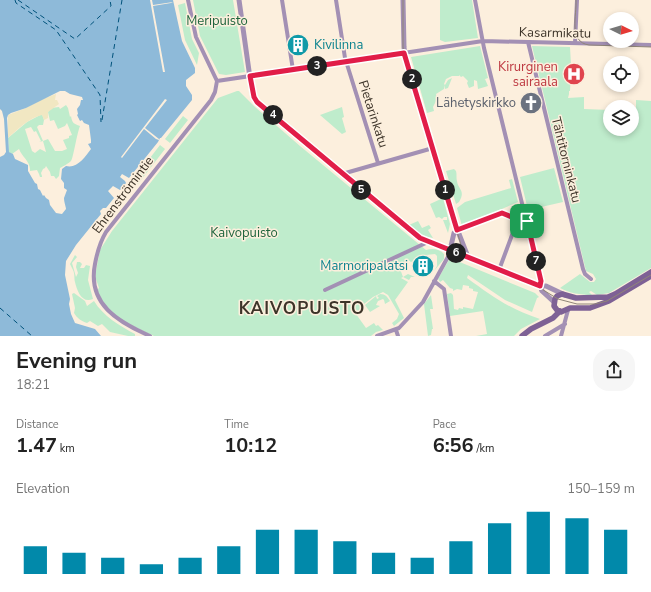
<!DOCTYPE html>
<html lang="en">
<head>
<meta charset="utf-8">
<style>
  :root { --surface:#fff; --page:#f6f6f6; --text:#222; --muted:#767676; --accent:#0189aa }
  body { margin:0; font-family:"Nunito Sans",sans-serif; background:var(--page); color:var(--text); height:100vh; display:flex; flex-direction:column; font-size:15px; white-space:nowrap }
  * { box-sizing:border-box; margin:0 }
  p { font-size:13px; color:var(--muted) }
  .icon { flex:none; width:22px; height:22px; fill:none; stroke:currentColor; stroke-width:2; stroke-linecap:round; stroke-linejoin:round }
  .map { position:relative; height:336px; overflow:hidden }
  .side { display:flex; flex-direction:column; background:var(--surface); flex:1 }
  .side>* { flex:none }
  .needle { width:26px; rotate:95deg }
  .fabs { position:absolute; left:603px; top:12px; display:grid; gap:8px }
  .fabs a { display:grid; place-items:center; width:36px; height:36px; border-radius:50%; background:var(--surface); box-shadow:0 2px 6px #0003; font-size:20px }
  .pin { position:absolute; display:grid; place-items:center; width:34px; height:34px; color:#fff; margin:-17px; border-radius:8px; box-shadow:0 2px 6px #0006 }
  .km { position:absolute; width:20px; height:20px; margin:-10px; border-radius:50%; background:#222; color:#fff; font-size:11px; line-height:20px; text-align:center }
  .round { display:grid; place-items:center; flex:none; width:42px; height:42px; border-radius:16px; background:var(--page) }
  .headline { display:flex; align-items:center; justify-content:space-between; height:68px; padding:0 16px }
  h1 { font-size:22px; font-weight:700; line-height:30px }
  .metrics { display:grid; grid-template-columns:repeat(3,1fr); gap:6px; height:68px; padding:4px 16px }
  .metrics div { display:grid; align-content:center }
  .metrics b { font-size:20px; font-weight:700 }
  .metrics small { font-size:11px; font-weight:400 }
  .metrics p { font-size:11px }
  .chart { height:112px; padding:8px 16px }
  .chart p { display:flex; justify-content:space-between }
  .chart svg { width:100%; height:72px; margin-top:4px; stroke:var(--accent); stroke-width:6 }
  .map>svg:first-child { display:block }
</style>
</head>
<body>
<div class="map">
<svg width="651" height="336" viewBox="0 0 651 336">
  <rect width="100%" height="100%" fill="#fcefdd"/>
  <path fill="#bfeccc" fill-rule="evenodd" d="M193 0H233L245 72 226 75 219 74 200 36Z
    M440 0H472L478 38 445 42 440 40Z
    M185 3 192 39 199 53 197 65 185 40 178 5Z
    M480 46 488 78 479 81 485 79 488 86 478 89 477 81 474 80V86L469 88 467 83 468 81 463 76 461 77 459 75V76H452L446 79 444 84 445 85 448 80 452 78 448 88 445 89V85L444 89 436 94 437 99 433 107 434 111 427 113 411 57Z
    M532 46 570 47 571 65H569V72H571L570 91H569V94L568 98 584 97V109L610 110V129H632V111L636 110V100L651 101V268L609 293 597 295 591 291 589 292 592 295C580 295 570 293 560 288L580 274 590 282H594L596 279 593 274 586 271Z
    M237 91H239L255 107 300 146 426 250C432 248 440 249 444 254V259L434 271 437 266V256L435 254 426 255 411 262 407 259V262L399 266 403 277 408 274 415 277H411L409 280 403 277 401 278 408 282 395 300 404 318 394 326 392 323 397 319 399 314 388 295 383 292 373 297 364 304 362 303 365 307 356 314 366 328 374 323 376 326 378 325 383 330 376 332 371 336H154C137 328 115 319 104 304 101 300 99 294 97 290L99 288 95 276 100 250 112 231 218 98Z
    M66 105 68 108 70 117 71 116C72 123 74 124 80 126 77 133 73 159 71 161 69 163 64 166 60 168L59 176 56 179 54 176H51L50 172 46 166 45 168 43 169 41 173 42 176V177H40L39 174 37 170 30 171C31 162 22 157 19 149L12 154 9 152 8 138 27 122 42 114 44 120 43 125H39L37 127 43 141 48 139 55 151H62L67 149 63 140 69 138V136L72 135 67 123 65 126 58 129 54 120 50 121 48 112 51 108 59 107 60 109ZM31 127 34 132 36 131 41 141 39 142 43 141 46 152 40 149 35 153 32 151 25 129Z
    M342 107 344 117 342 118 346 132 342 134 320 115Z
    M183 116 188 120 170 143 165 139Z
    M160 145 165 149 138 184 133 180Z
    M554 168 563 202 528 210 520 177Z
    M454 169 456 171C457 174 456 177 457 181 458 190 466 190 459 202L456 204 446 171Z
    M512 179 518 202 462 226 457 208 465 202 511 188 509 180Z
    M443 198 450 224 448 233 443 220H447V217H444L442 219 439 217 436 218 430 204Z
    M418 221 422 228 429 225 431 228 428 230 433 238 422 236 409 225Z
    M75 255 77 257 72 263 76 277 78 273 76 267 77 262H80L82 264 80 268H84L86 265 90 266 88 280 93 299C82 304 77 291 75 282 74 279 75 274 73 270 72 268 71 266 70 264Z
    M450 258 535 293 539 297 537 298 532 312 505 300 468 275 467 278C492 296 509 309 540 319L521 329 514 336H476L487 334 483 311 450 316 447 294 451 293 453 295 454 309 458 310 459 308 463 309V307L473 309 478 292 473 291V289L469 288V286L463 285 462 290 457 289 453 291V289L450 288 443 280 440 282 438 279Z
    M74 293 85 301 87 306 94 301C103 316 120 326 135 334V336H128L110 332 102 324 98 326 90 321 87 323C81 321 77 318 74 313L75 308 72 294Z
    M380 294C386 294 387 297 390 301L385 304 384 300 383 299 378 301 376 305 380 306 370 312 365 305 376 296 377 299 379 298 377 296Z
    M431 295 433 309H430L433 329H432L431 335 428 336 424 304Z"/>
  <path fill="#f1e7c2" d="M56 94 55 100H57L59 104 48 112V118L44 120 42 115C29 118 18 129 8 138V115L26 108 40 100Z"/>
  <path fill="#8ebad9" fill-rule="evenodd" d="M0 0H173L182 41 195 68V73L186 80V86L192 95V100L161 138H160L158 142 129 178 122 174 120 177 125 181 126 183 120 190 113 186 108 191 114 198 106 208H103L100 211 101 214 76 245 66 261 65 275 70 299 69 304 71 314 75 323 95 329 101 336H0V157L4 155 6 152 4 119 2 111 0 109ZM60 91H65L70 94 82 97 83 100H81L80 105 77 109 78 114 77 115 80 121 82 120 84 123 89 125 91 140V143L88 144 91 149C85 157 77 169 66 166L62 169 61 179 64 183V188L67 190C66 193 65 195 64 198 64 202 66 207 66 209L62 214 56 213 50 205 49 200 46 198 44 195 43 196 40 190 38 189 37 184 35 183 28 171V165L15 159 13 154 9 152 7 118 8 115 11 113 26 108Z"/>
  <path fill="#fcefdd" d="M150 0H152L153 5 173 2 171 3 153 6 165 72H163Z
    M165 99 167 100 145 128 159 139V140L156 139 144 129 122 158 121 157Z"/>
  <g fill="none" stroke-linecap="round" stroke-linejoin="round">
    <path stroke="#00527b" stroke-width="1" stroke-dasharray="5 4" stroke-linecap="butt" d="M15 0 16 3 56 30 100 95 101 122
      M18 0 75 39 111 6 110 0
      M102 120 122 0
      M0 308 32 336"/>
    <path stroke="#a390b4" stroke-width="4" d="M282 0 293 70
      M336 0 345 58 378 163
      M475 0 484 48 541 281 540 286
      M528 42 583 269 585 274 591 279
      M575 43 577 0
      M217 81 483 41 651 45
      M342 174 433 148
      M457 230 502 213 524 222 527 221
      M499 270 518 219
      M434 281 444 289 451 336
      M325 290 428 242
      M396 330 398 336
      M150 336C118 322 87 304 95 264 97 253 100 242 106 232L211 100 215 92 217 81 196 37 188 0
      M377 336 399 328 423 302 449 255 450 250
      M545 336 565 324
      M561 336 568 310"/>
    <path stroke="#a390b4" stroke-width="5" d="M239 0 252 92 257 102 420 239 540 286H546L565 295
      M403 0 404 47 405 57 459 234 468 257
      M450 250 454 233 457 230
      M540 286 542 291 554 302"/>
    <path stroke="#7e6195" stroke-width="5.5" d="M651 272 615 294 608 297 576 298 562 294 557 296 555 299 554 306 557 310 561 312 570 308H590L609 301 651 276
      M522 336 531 329 553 318 560 311"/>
    <path stroke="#908577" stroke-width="1" d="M403 0V47L405 59 462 248 466 256 472 260 535 285 558 299 577 304H595L607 301 651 275
      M576 0C577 15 568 42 589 45L651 47"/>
  </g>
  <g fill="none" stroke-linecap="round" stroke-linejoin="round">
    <g stroke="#fff" stroke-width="8">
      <path id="route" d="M404 53 457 230 502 213 524 222 527 221 541 281 540 286 420 238 257 102 254 97 250 76Z"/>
    </g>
    <use href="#route" stroke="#e11d48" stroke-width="5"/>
  </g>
  <defs>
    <g id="building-disc" transform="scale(1.15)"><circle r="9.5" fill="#0f9aa8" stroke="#fcefdd"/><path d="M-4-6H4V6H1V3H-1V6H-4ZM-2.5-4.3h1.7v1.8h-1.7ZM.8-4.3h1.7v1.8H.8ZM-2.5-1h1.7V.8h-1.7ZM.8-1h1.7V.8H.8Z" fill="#fff"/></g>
    <g id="hospital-disc" transform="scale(1.15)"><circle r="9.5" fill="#e0444e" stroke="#fcefdd"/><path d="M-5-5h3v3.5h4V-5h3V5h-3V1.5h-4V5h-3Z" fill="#fff"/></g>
    <g id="church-disc" transform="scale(1.15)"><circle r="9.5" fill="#6b7280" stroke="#fcefdd"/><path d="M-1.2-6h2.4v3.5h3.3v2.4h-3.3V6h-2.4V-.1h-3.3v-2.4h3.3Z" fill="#fff"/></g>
  </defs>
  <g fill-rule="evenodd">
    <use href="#building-disc" x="298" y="45"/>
    <use href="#hospital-disc" x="574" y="74"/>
    <use href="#church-disc" x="531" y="103"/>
    <use href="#building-disc" x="423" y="266"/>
  </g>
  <g text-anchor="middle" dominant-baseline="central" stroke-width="3" stroke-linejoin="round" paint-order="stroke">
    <g font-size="13" fill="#1f653d" stroke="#fcefdd">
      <text x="217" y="21">Meripuisto</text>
      <text x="244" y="233">Kaivopuisto</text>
    </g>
    <g font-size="13" fill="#3d3429" stroke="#fcefdd">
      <text transform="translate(555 33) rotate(1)">Kasarmikatu</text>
      <text transform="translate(373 114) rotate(72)">Pietarinkatu</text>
      <text transform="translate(566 160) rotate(76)">Tähtitorninkatu</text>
      <text transform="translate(123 195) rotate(-53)">Ehrenströmintie</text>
    </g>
    <g font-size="13" fill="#0d838f" stroke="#fcefdd" text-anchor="start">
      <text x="314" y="45">Kivilinna</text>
      <text x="408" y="266" text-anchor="end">Marmoripalatsi</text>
    </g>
    <g font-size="13" fill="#be3a42" stroke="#fcefdd" text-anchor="end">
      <text x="558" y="67">Kirurginen<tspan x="558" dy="15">sairaala</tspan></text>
    </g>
    <g font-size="13" fill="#5b616d" stroke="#fcefdd" text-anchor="end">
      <text x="516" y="103">Lähetyskirkko</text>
    </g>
    <g font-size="17" font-weight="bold" letter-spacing="1" fill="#3d3429" stroke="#fcefdd">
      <text x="302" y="308">KAIVOPUISTO</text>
    </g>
  </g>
</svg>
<div class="fabs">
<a><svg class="needle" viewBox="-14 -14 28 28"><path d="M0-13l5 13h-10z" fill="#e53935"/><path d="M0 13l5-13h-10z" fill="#767676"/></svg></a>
<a><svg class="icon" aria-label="locate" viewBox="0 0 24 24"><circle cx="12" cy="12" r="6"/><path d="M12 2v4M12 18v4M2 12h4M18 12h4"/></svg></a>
<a><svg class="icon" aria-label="layers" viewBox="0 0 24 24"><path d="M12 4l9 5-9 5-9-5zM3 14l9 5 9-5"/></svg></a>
</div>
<div class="pin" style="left:527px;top:221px;background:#1e9e55"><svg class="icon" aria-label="arrive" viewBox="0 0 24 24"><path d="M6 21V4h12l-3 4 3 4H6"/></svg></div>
<b class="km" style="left:445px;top:190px">1</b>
<b class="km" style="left:412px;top:79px">2</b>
<b class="km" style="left:317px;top:66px">3</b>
<b class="km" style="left:273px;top:115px">4</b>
<b class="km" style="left:361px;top:190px">5</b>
<b class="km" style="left:456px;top:253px">6</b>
<b class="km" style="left:536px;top:261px">7</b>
</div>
<section class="side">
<div class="headline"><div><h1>Evening run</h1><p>18:21</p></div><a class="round"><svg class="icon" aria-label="share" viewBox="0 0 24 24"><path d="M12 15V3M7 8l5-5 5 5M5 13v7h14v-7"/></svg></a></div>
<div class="metrics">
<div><p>Distance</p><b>1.47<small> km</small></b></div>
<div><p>Time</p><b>10:12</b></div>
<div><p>Pace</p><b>6:56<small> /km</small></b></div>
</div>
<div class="chart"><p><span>Elevation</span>150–159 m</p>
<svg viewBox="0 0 160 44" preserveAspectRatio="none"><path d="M5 44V27M15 44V31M25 44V34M35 44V38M45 44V34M55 44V27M65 44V17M75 44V17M85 44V24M95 44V31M105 44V34M115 44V24M125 44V13M135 44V6M145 44V10M155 44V17"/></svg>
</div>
</section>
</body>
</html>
